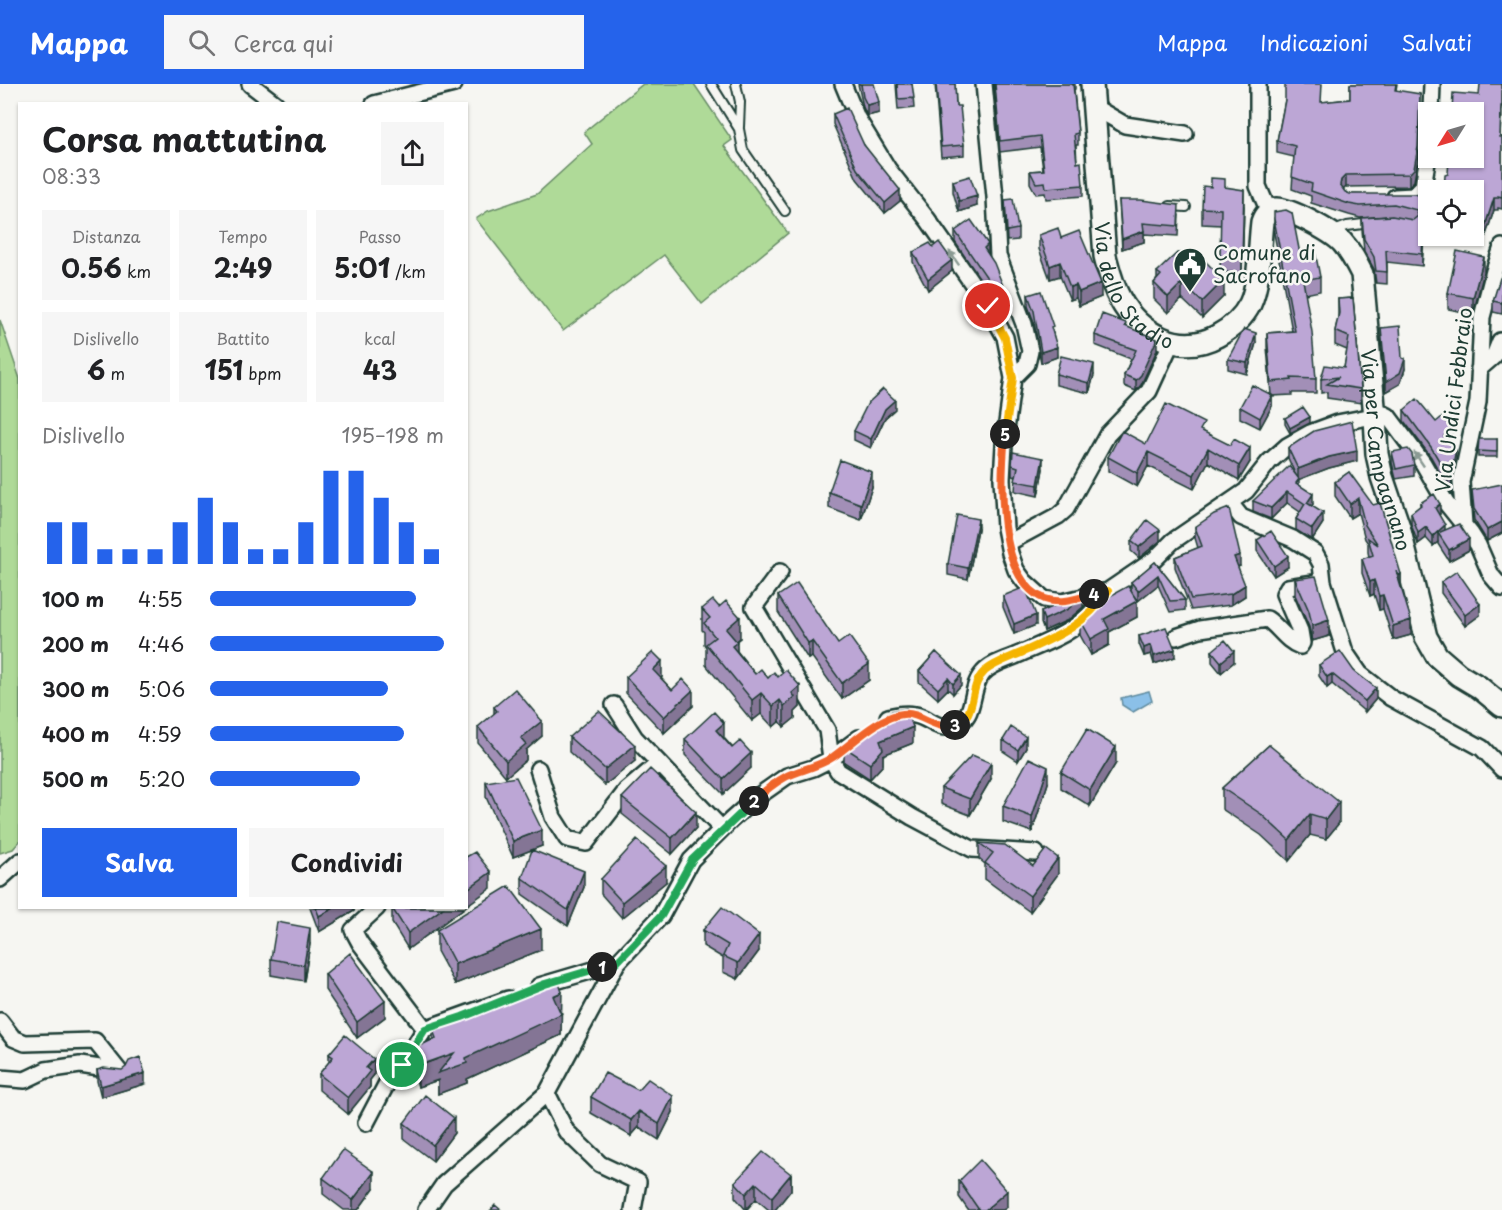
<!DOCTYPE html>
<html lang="it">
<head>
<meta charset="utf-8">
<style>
  :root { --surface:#fff; --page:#f6f6f6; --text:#202124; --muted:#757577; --accent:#2563eb }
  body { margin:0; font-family:"Playpen Sans",sans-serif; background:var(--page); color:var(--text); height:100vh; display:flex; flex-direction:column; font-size:22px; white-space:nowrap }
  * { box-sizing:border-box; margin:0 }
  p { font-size:20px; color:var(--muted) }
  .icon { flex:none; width:33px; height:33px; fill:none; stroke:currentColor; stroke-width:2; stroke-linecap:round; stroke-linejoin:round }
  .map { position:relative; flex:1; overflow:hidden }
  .sheet { position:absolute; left:18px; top:18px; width:450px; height:807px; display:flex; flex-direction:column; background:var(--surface); border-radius:0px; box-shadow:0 2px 4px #0004 }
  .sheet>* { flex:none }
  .needle { width:39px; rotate:233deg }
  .buttons { position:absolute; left:1418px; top:18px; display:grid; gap:12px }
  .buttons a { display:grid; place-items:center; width:66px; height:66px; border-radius:0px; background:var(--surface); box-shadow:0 2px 4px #0004; font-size:30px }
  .pin { position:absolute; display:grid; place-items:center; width:51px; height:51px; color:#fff; margin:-26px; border:3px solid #fff; border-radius:50%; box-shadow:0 2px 6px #0007 }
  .km { position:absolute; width:30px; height:30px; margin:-15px; border-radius:50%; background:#222; color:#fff; font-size:16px; line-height:30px; text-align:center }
  .round { display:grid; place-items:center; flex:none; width:63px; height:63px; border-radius:0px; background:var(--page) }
  .summary { display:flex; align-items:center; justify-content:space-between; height:102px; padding:0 24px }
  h1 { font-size:33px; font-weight:700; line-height:45px }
  .metrics { display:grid; grid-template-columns:repeat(3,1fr); gap:9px; height:102px; padding:6px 24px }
  .metrics div { display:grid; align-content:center; border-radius:0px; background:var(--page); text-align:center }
  .metrics b { font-size:26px; font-weight:700 }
  .metrics small { font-size:16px; font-weight:400 }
  .metrics p { font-size:16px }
  .chart { height:168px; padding:12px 24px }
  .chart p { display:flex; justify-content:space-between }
  .chart svg { width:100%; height:108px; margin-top:6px; stroke:var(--accent); stroke-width:6 }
  .action { display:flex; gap:12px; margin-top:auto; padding:12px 24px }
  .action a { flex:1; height:69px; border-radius:0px; background:var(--accent); color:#fff; font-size:24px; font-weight:700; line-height:69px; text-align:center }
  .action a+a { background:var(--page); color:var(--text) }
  ul { padding:0 24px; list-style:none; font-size:20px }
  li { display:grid; grid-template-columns:96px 72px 1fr; align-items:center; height:45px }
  li i { height:15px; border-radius:8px; background:var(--accent) }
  header { display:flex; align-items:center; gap:36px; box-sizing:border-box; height:84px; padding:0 30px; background:var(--accent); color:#fff }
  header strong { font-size:28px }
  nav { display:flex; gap:33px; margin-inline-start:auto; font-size:21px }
  .search { width:420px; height:54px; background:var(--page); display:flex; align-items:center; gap:15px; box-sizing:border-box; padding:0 21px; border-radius:0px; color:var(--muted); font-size:22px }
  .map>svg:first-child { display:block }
</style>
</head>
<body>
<header>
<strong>Mappa</strong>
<div class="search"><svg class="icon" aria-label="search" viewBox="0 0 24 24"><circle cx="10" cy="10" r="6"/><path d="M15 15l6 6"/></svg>Cerca qui</div>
<nav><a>Mappa</a><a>Indicazioni</a><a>Salvati</a></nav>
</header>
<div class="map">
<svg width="1502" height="1126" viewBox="0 0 1502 1126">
  <rect width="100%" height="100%" fill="#f6f6f2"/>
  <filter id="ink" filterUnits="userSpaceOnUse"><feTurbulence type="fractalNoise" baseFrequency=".0167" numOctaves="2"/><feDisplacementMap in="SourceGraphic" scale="12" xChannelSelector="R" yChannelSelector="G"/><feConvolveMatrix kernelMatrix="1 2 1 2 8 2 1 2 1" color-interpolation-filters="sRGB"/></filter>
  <g filter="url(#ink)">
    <path fill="#afda98" stroke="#678c66" stroke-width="1.5" d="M643 0H694L732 56 724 62 788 149 702 220 664 171 563 247 476 135 488 127 537 110 592 60 584 48Z
      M0 236 20 295V757L13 765 0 769Z"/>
    <path fill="#8bc0e8" stroke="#608ca0" stroke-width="1.5" d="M1149 607 1152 617 1133 628 1122 621 1121 614Z"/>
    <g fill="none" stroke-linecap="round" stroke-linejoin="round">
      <g stroke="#1f3d34" stroke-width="12">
        <path id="lane" d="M711 0 739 45 743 66 785 127
          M736 0 740 18 739 43
          M1170 122 1186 123
          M1334 147 1347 142 1371 139"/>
      </g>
      <g stroke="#1f3d34" stroke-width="20">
        <path id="street" d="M250 0 276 20
          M843 0 857 34 888 85 928 136 988 222 1005 253 1013 294 1004 361 1002 395 1005 444 1010 469 1016 486 1024 497 1044 515 1062 518 1108 507 1155 475 1173 457 1246 407 1269 378 1287 362 1310 349 1337 339 1384 330 1388 332 1423 379 1446 419 1471 450 1478 461 1491 491 1502 504
          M984 0 995 113 998 172 1024 240 1030 267 1027 280 1013 294
          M1258 0V102L1269 128
          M374 20 454 0
          M1094 23 1125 41 1185 50
          M1431 28 1432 0
          M1395 113 1413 112 1423 102 1428 72
          M1479 285 1494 272 1500 257
          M1230 419 1241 433 1293 455 1315 469 1321 480 1323 498 1345 568 1360 590 1391 614 1482 664 1502 685
          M1464 440 1461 398 1478 318 1482 233 1494 187 1502 163
          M1008 459 1058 432 1066 425 1107 351 1149 307 1171 259
          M780 488 754 523 827 646 831 675 838 687 912 733 972 765 1036 769
          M1176 553 1200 545 1267 535C1278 542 1287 558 1300 562L1302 559 1300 547 1284 510 1288 503 1314 499
          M614 621 635 654 659 679
          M888 633C897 631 906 629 915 631 929 633 937 647 953 642 978 634 968 605 983 589 991 580 1005 576 1015 572 1042 560 1075 549 1094 526
          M538 685 553 733 567 755 586 759 626 707 659 679 722 745
          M0 795 20 777
          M377 824 353 846 360 859 425 945 508 915
          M539 902 617 879
          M0 937 13 954 25 959 95 957 119 987 80 981 46 986 25 996 0 994
          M547 1009 566 1047 600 1080 638 1098 633 1126
          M366 1039 387 999 402 981 425 945
          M426 1126 444 1100 547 1009 617 879 661 832 691 776 731 736 757 713 787 692 813 684 831 675 859 654"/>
      </g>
      <g stroke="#1f3d34" stroke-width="26">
        <g id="secondary">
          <path id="s1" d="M1092 0 1105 172C1109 187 1112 201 1120 215 1139 250 1180 272 1217 252 1230 245 1243 234 1250 220 1260 199 1259 162 1262 138 1264 132 1268 127 1275 125 1288 123 1332 148 1342 158 1351 168 1356 178 1362 190L1375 333 1377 370 1382 393 1399 443 1426 553 1437 572 1459 591 1479 603 1502 622"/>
        </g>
      </g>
      <use href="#lane" stroke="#f6f6f2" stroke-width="8"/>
      <use href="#street" stroke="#f6f6f2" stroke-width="15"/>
      <use href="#secondary" stroke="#f6f6f2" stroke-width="21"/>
    </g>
    <path fill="#a28fb7" stroke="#1f3d34" stroke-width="1.5" d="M858 0H874L879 29 867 32 863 23Z
      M896 0H912L914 24 898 26Z
      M935 0H955L956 22 964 61V71L941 73Z
      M994 0H1075V5L1074 6 1078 49V61H1076L1077 79 1083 101V112L1046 115 1045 109 1036 110 1030 99V87L1043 86 1040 63 1000 68Z
      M1350 0H1397L1396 6 1420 22 1418 75 1414 97 1409 102 1346 103 1343 106 1345 108 1350 110 1428 113V152H1449L1447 157 1424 150 1422 182 1387 178V200L1376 199 1374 185 1364 167 1362 146V134L1387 132 1360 134 1349 131 1311 119V112L1292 105 1294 73 1277 69V57L1285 16 1322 18 1350 15Z
      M1502 0V34H1501L1500 53H1502V125L1498 124V126H1494L1485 154 1473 150V106L1448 90 1479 11Z
      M833 30 864 61 900 117 885 129 857 95 833 40Z
      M953 97 977 122 959 128 953 108Z
      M1225 103 1244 122 1242 189 1220 188 1221 141 1202 140V124Z
      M1005 116 1018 145V156L1007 157Z
      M1119 116 1179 131 1178 152 1144 150V158L1122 165Z
      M1274 135 1300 170 1320 193V207L1305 210 1316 295V309H1292V311L1272 312V322L1260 344 1240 334V323L1271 311 1267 263V249L1292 247 1274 149Z
      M955 147 988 170 1007 223 1002 227 955 158Z
      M1039 151 1061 154 1101 213 1079 222 1076 214 1070 216 1060 192 1050 195 1039 165Z
      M913 168 952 187 928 206 913 178Z
      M1157 188 1224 212 1202 234 1182 215 1168 229 1154 215V199L1157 195Z
      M1484 188 1473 230 1448 225V209Z
      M1502 194V230L1493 228V217Z
      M1028 211 1053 249 1057 273 1041 279 1034 238 1028 222Z
      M1353 214 1361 305V319L1327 314V308L1321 309V295L1344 284 1347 266 1335 261V247L1338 233V215Z
      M1126 242 1157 266 1141 301 1136 307 1124 302V291L1131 275 1095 261V251Z
      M1381 244 1402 274 1405 285 1400 300 1386 308 1381 254Z
      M1256 259 1247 290 1228 285V275Z
      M1056 290 1094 291 1089 309 1056 301Z
      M895 325 885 334 871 364 854 356V347Z
      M1404 326 1436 338 1452 356 1450 358 1456 376 1451 401 1448 403 1431 373 1404 337Z
      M1285 334 1310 339 1290 349 1285 340Z
      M1204 348 1250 378 1239 396 1208 378 1194 405 1148 382 1137 403 1108 387V373L1146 360Z
      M1497 355V373H1478V367Z
      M1288 364 1357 377 1329 384 1299 395V401L1313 420 1312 422 1323 439 1312 456 1296 446V435L1300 428 1287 419 1271 435 1253 428V417L1296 392 1288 374Z
      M1392 368 1414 381V392L1396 395 1392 379Z
      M1012 381 1043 385 1038 412 1015 407 1016 393 1012 392Z
      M1349 388 1401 490V503L1411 551 1393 556 1383 525 1379 526 1374 510 1370 512 1362 489V475L1369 473 1368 468V459L1365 455 1358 429 1350 434 1335 412V398Z
      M872 403 861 436 829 424V408Z
      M1472 406 1502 449 1487 457 1474 436 1472 416Z
      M1420 419 1440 430 1439 431 1445 446 1469 466 1449 477 1438 460V458L1433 462 1426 454 1418 460 1411 440V429L1420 422Z
      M1195 443 1240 482 1238 483 1245 512 1231 521 1191 526 1175 483V473L1198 464 1195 454Z
      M978 445 968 495 948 491V480Z
      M1257 456 1288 483 1274 492 1257 467Z
      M1131 457H1160L1139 474 1131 467Z
      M1155 478 1185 516V526L1170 528 1158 501 1138 517 1134 512 1137 533 1109 548V561L1091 571 1080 551V535L1131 507V498Z
      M1295 495 1329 552 1312 557 1309 543 1295 511Z
      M1441 498 1480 531 1465 542 1441 509Z
      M778 512 838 560 869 596 842 615 812 573 808 575 778 528Z
      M1003 512 1036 541 1014 550 1003 523Z
      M1083 523 1068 536 1044 547 1041 539V528Z
      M702 525 740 554 736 557 737 567 755 590 768 594 800 623 795 628V634L784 643 780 637 773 643 761 630 752 637 706 581V563L704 560V548L702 546Z
      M1139 552 1175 573 1154 580 1151 570 1144 572 1139 560Z
      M1212 567 1234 578 1221 589 1212 578Z
      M936 568 961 601 953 610 948 605 938 615 919 598V587Z
      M1319 581 1354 587 1376 615 1365 628 1332 600 1327 604 1319 592Z
      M626 593H662L661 594 672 606 693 622 664 649 626 609Z
      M494 623 542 652 526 666V676L506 693 478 659V643L494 630Z
      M569 653 635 677 605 701 569 668Z
      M724 654 751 684 723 710 685 671V655Z
      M1003 656 1026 664 1018 677 1003 667Z
      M913 659 883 671V681L870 695 844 678V663Z
      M1269 661 1339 739 1326 755 1310 751 1289 777 1261 751 1222 725V704Z
      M1116 679 1090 722 1061 704V688Z
      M991 695 970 731 941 720V704Z
      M486 698 542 762 513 773 486 713Z
      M1048 699 1032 748 1003 738V722Z
      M622 714 696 744 672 770 622 730Z
      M979 759 1033 782 1058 790 1030 828 985 795V780L979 775Z
      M522 794 584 803 568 842 522 810Z
      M601 795 666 798 622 834 601 810Z
      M310 824H354V827L319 848Z
      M392 824H464L408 865 392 839Z
      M437 846 541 866 455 900 437 867Z
      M703 846 759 867 738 895 723 888V874L703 862Z
      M310 860 304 897 271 891V875Z
      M325 890 385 933 357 954 325 906Z
      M562 929 561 930V951L467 995V999L438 1010V996L418 1003 413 986V965L433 955V946Z
      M329 970 374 991 370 996V1003L348 1030 319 1006V990L329 978Z
      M97 986 145 1000 101 1013 97 997Z
      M591 1013 673 1028 659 1056 639 1043 631 1052 591 1029Z
      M404 1039 454 1049 433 1077 404 1055Z
      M791 1090V1106L775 1126H769L756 1115 746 1126 735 1113V1098Z
      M323 1094 374 1104 358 1126H344L323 1110Z
      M959 1097 1007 1123 1003 1126H968L959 1113Z"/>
    <path fill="#847495" stroke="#1f3d34" stroke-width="1.5" d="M1420 10 1418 75 1414 97 1409 102V90Z
      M879 18V29L867 32V21Z
      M1346 91V103L1341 108 1340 101 1341 96Z
      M900 106V117L885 129V119Z
      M1244 106V122L1242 189V173Z
      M977 112V122L959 128V117Z
      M1494 114V126L1485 154V142Z
      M1424 139V150L1422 182V170Z
      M1144 147V158L1122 165V155Z
      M988 160V171L984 164Z
      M1484 173V188L1473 230V214Z
      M952 176V187L928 206V195Z
      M1060 178V192L1050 195V182Z
      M1224 196V212L1202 234V218Z
      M1101 199V213L1079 222V208Z
      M1182 199V215L1168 229V213Z
      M1076 201V214L1070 216V203Z
      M1007 212V223L1002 227V216Z
      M1256 249V259L1247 290V279Z
      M1157 255V266L1141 301 1136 307V296Z
      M1057 263V273L1041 279V268Z
      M1405 275V285L1400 300 1386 308V298Z
      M1094 280V291L1089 309V299Z
      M1272 311V322L1260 344V334Z
      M895 316V325L885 334 871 364V355L885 325Z
      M1310 333V339L1290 349V344Z
      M1452 345V356L1444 362V352Z
      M1208 364V378L1194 405V391Z
      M1250 364V378L1239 396V382Z
      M1456 365V376L1451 401 1448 403V392Z
      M1357 367V377L1329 384 1298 396V385L1329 373Z
      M1148 368V382L1137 403V389Z
      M1043 374V385L1038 412V401Z
      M872 388V403L861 436V420Z
      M1287 408V419L1271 435V424Z
      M1313 410V420L1307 430V419Z
      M1358 414V429L1350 434V420Z
      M1440 420V430L1435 435V424Z
      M1323 429V439L1312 456V445Z
      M978 435V445L968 495V484Z
      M1502 438V449L1487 457V446Z
      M1445 441V452L1438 449V458L1433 462V452Z
      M1426 443V454L1418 460V449Z
      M1160 446V457L1139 474V463Z
      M1469 455V466L1449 477V466Z
      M1240 471V482L1234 483V473Z
      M1288 472V483L1274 492V482Z
      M1401 490V504L1399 505V491Z
      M1158 491V501L1138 517V507Z
      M1374 496V510L1370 512V498Z
      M1245 501V512L1231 521V510Z
      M1383 511V525L1379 526V512Z
      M1083 512V523L1068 536 1044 547V536Z
      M1137 517V533L1109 548V561L1091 571V555L1104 535Z
      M1480 520V531L1465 542V531Z
      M1036 531V541L1014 550V540Z
      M740 533V554L726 566V545Z
      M1329 536V552L1312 557V542Z
      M1411 536V551L1393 556V542Z
      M812 557V573L808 575V559Z
      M737 558V579L732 562Z
      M1151 561V570L1144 572V564Z
      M1175 565V573L1154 580V572Z
      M1234 567V578L1221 589V578Z
      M662 577V593L653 602V586Z
      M869 580V596L842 615V599Z
      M1332 590V600L1327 604V593Z
      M961 591V601L953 610V600Z
      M948 594V605L938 615V605Z
      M800 602V623L795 628V634L784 643V622L792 609Z
      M1376 604V615L1365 628V617Z
      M693 606V622L664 649V633Z
      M761 609V630L752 637V616Z
      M780 616V637L773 643V622Z
      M542 637V652L526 666V676L506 693V677L521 654Z
      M724 639V655L716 646Z
      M913 643V659L883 671V681L870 695V680L880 657Z
      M1026 653V664L1018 677V666Z
      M635 661V677L605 701V685Z
      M1116 663V679L1090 722V706Z
      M751 669V684L723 710V695Z
      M991 679V695L970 731V715Z
      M1048 683V699L1032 748V733Z
      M1339 718V739L1326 755V735Z
      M696 728V744L672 770V754Z
      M1310 730V751L1289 777V756Z
      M542 746V762L513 773V757Z
      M1058 774V790L1030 828V812Z
      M666 782V798L622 834V818Z
      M584 787V803L568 842V826Z
      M491 788V804L466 822V806Z
      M334 824H354V827L319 848V832Z
      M443 824H464L408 865V849Z
      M310 844V860L304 897V881Z
      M541 845V866L455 900V880Z
      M759 851V867L738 895V879Z
      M562 908 561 951 467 995V999L438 1010V996L418 1003V982L454 969 553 912Z
      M385 917V933L357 954V938Z
      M374 975V991L370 996V1003L348 1030V1014L366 984Z
      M145 989V1000L101 1013V1002Z
      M673 1012V1028L659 1056V1040Z
      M639 1027V1043L631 1052V1036Z
      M454 1034V1049L433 1077V1061Z
      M374 1088V1104L358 1126H353V1116Z
      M791 1090V1106L775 1126H772V1113Z
      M756 1099V1115L746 1126V1110Z
      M1007 1107V1123L1003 1126H985Z"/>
    <path fill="#bca6d5" stroke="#1f3d34" stroke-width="1.5" d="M861 0H874L879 18 867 21 863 13Z
      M897 0H912L914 14 898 15Z
      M936 0H955L956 22H960L964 61 941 63Z
      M995 0H1073L1078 49 1074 50 1077 79 1081 78 1083 101 1046 104 1045 98 1036 99 1030 87 1044 86 1040 52 1000 57Z
      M1285 0H1322L1321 18 1350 15V0H1396L1395 6 1420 10 1418 63 1414 85 1409 90 1346 91 1341 96 1340 101 1345 108 1350 110H1414L1428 113V140L1424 139 1422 170 1386 166 1387 188 1376 187 1374 173 1364 155 1362 134 1392 132 1413 136 1418 132 1417 126 1394 120 1360 122 1349 120 1311 107 1312 100 1292 93 1295 62 1277 57 1285 16Z
      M1480 0H1502V22H1501L1500 53H1502V113L1498 112V114H1494L1485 142 1473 139V106H1444L1445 91 1448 90 1449 74H1473V28H1452L1453 9 1479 11Z
      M847 24 864 61 900 106 885 119 857 85 833 30Z
      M970 92 977 112 959 117 953 97Z
      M1211 94 1225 95V103L1244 106 1242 173 1220 172 1221 125 1202 124 1203 102 1211 103Z
      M1013 115 1018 145 1007 147 1005 116Z
      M1119 116H1141L1179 121 1178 142 1143 139 1144 147 1122 155Z
      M1286 126 1292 129 1300 170 1315 167 1320 193 1303 196 1312 248 1316 295 1291 294 1292 296 1271 298 1267 249 1295 247 1274 135V128Z
      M971 136 988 160 984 164 994 179 1007 212 1002 216 955 147Z
      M1058 144 1061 154 1079 147 1101 199 1079 208 1076 201 1070 203 1060 178 1050 182 1039 151Z
      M939 158 952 176 928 195 913 168 930 159 933 163Z
      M1457 167 1484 173 1473 214 1448 209Z
      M1177 169 1187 170 1200 182 1205 177 1224 196 1202 218 1182 199 1168 213 1154 199 1161 191 1157 188Z
      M1500 194H1502V219L1493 217Z
      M1041 207 1053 242 1051 243 1057 263 1041 268 1034 227 1028 211Z
      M1353 214 1361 305 1327 300 1339 293 1321 295 1325 281 1344 284 1349 253 1335 247 1339 229 1338 215Z
      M1102 230 1126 239 1125 242 1157 255 1141 291 1136 296 1124 291 1136 266 1095 251Z
      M1400 242 1402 274 1405 275 1400 289 1386 298 1381 244Z
      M1244 245 1256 249 1247 279 1228 275Z
      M1061 272 1094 280 1089 299 1056 290Z
      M1252 301 1272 311 1260 334 1240 323Z
      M883 305 895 316 885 325 871 355 854 347 868 319Z
      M1417 315 1436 338 1442 333 1452 345 1444 352 1456 365 1451 391 1448 392 1431 363 1404 326Z
      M1166 320 1204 339 1200 346 1230 361 1234 355 1250 364 1239 382 1208 364 1194 391 1148 368 1137 389 1108 373 1122 347 1146 360Z
      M1303 323 1310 333 1290 344 1285 334Z
      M1352 337 1357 367 1329 373 1298 385 1288 364 1314 347Z
      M1479 355H1497V368L1478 367Z
      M1408 365 1412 370 1414 381 1396 385 1392 368Z
      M1013 368 1043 374 1038 401 1015 397 1018 383 1012 381Z
      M840 376 872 388 861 420 829 408Z
      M1289 382 1299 395 1296 399 1313 410 1307 419 1323 429 1312 445 1296 435 1305 420 1287 408 1271 424 1253 417Z
      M1349 388 1373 421 1380 419 1401 490 1399 491 1396 487 1411 536 1393 542 1383 511 1379 512 1374 496 1370 498 1362 475 1373 471 1368 454 1378 461 1365 441 1358 414 1350 420 1335 398Z
      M1502 400V438L1487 446 1474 425 1472 406Z
      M1434 410 1440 420 1435 424 1445 441 1433 452 1426 443 1418 449 1411 429 1421 421 1420 419Z
      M1229 424 1240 471 1234 473 1245 501 1231 510 1191 515 1175 473 1202 462 1195 443 1214 430Z
      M957 431 978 435 968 484 948 480Z
      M1147 436 1160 446 1139 463 1131 457Z
      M1459 440 1469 455 1449 466 1438 449Z
      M1271 447 1288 472 1274 482 1257 456Z
      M1155 478 1185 516 1170 517 1158 491 1138 507 1131 498Z
      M1457 487 1480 520 1465 531 1441 498Z
      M1316 492 1329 536 1312 542 1309 527 1295 495Z
      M797 499 838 560 849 552 869 580 842 599 812 557 808 559 778 512Z
      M1128 502 1137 517 1104 535 1109 545 1091 555 1080 535 1093 526 1099 518Z
      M1025 503 1036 531 1014 540 1003 512Z
      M1083 512 1068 525 1044 536 1041 528 1068 516Z
      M713 516 719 523 726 517 740 533 726 545 737 558 732 562 755 590 761 585 768 594 774 588 778 593 786 586 800 602 792 609 795 613 784 622 780 616 773 622 761 609 752 616 706 560 715 553 704 539 710 534 702 525Z
      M1166 543 1175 565 1154 572 1151 561 1144 564 1139 552Z
      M1225 556 1234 567 1221 578 1212 567Z
      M1340 567 1354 587 1376 604 1365 617 1332 590 1327 593 1319 581Z
      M653 568 662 577 653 586 672 606 683 595 693 606 664 633 626 593Z
      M936 568 961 591 953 600 948 594 938 605 919 587Z
      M515 605 542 637 521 654 526 660 506 677 478 643 497 627 494 623Z
      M906 624 913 643 880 657 883 665 870 680 844 663 892 627Z
      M599 627 635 661 605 685 569 653Z
      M714 628 724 639 716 646 732 664 740 657 751 669 723 695 685 655Z
      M1011 643 1026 653 1018 666 1003 656Z
      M1087 645 1116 663 1090 706 1061 688Z
      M1269 661 1339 718 1326 735 1310 730 1289 756 1261 730 1222 704Z
      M972 671 991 679 970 715 941 704Z
      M1029 674 1048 683 1032 733 1003 722Z
      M650 685 696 728 672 754 622 714Z
      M516 693 542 746 513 757 486 698Z
      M637 756 666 782 622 818 601 795Z
      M979 759 1005 761 1033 782 1046 765 1058 774 1030 812 985 779 993 769Z
      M532 766 584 787 568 826 522 794Z
      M475 768 491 788 466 806V773Z
      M509 802 541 845 455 880 437 846Z
      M722 823 759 851 738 879 723 872 728 861 703 846Z
      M316 824H334L319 832Z
      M392 824H443L408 849Z
      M277 838 310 844 304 881 271 875Z
      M350 869 385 917 357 938 325 890Z
      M557 893 562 908 553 912 561 930 466 974 467 979 438 989 454 969 418 982 413 965 436 954 433 946Z
      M345 951 374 975 366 984 370 987 348 1014 319 990 333 973 329 970Z
      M140 973 145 989 101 1002 97 986 104 984 122 986 126 983 129 977Z
      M605 989 638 1006 648 995 673 1012 659 1040 639 1027 631 1036 591 1013Z
      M425 1011 454 1034 433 1061 404 1039Z
      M343 1066 374 1088 353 1116 323 1094Z
      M763 1068 791 1090 772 1113 756 1099 746 1110 735 1098Z
      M980 1076 1007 1107 985 1126H979L959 1097Z
      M495 1121 501 1126H491Z"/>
    <defs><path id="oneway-solid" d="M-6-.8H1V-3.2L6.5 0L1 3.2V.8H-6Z" transform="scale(1.5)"/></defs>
    <g fill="#8a9a93">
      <use href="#oneway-solid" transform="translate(954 174) rotate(-125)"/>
      <use href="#oneway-solid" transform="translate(1419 375) rotate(-124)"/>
    </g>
  </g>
  <g fill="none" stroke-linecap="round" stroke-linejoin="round" filter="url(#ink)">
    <g stroke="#fff" stroke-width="12">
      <path id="split-1" d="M402 981 425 945 462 933 545 900 602 883"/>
    </g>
    <g stroke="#fff" stroke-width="12">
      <path id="split-2" d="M602 883 616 879 661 832 692 776 754 717"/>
    </g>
    <g stroke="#fff" stroke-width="12">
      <path id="split-3" d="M754 717C763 708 776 698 787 692 803 685 818 683 833 673 852 660 879 632 903 630 922 628 935 647 955 641"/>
    </g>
    <g stroke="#fff" stroke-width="12">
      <path id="split-4" d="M955 641C979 631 967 603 985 587 996 578 1010 574 1023 568 1059 552 1085 541 1108 507L1094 510"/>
    </g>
    <g stroke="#fff" stroke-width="12">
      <path id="split-5" d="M1005 350C1001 392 995 495 1045 515 1061 521 1078 514 1094 510"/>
    </g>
    <g stroke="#fff" stroke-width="12">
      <path id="split-6" d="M988 222 1005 254 1013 294 1005 350"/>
    </g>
    <use href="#split-1" stroke="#22a559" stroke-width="8"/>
    <use href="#split-2" stroke="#22a559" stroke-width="8"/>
    <use href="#split-3" stroke="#f0652b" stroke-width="8"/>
    <use href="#split-4" stroke="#f5b400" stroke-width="8"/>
    <use href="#split-5" stroke="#f0652b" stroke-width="8"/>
    <use href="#split-6" stroke="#f5b400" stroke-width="8"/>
  </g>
  <defs>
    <g id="civic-pin" transform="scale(1.725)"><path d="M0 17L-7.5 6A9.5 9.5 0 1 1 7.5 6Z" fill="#1f3d34" stroke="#f6f6f2"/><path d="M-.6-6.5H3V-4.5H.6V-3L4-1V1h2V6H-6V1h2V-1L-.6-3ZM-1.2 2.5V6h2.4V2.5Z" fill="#fff"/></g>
  </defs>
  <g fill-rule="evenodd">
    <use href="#civic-pin" x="1190" y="180"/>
  </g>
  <g text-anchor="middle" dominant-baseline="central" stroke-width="5" stroke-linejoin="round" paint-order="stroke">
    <g font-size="20" fill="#1f3d34" stroke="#f6f6f2" text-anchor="start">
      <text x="1213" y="168">Comune di<tspan x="1213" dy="23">Sacrofano</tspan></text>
    </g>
    <g font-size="20" fill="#1f3d34" stroke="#f6f6f2">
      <text stroke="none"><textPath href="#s1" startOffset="213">Via dello Stadio</textPath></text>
      <text transform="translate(1453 316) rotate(-83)">Via Undici Febbraio</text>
      <text stroke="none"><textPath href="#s1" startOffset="774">Via per Campagnano</textPath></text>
    </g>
  </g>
</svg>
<div class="buttons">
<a><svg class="needle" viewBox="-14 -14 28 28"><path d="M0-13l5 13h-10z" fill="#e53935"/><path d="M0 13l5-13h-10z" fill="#757577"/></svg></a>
<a><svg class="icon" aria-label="locate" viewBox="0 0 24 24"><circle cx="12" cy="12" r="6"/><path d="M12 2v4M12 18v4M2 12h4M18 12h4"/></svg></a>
</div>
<div class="pin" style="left:402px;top:981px;background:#1e9e55"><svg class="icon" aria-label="arrive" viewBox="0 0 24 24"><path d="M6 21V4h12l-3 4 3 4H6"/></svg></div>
<div class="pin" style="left:988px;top:222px;background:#d93025"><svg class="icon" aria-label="check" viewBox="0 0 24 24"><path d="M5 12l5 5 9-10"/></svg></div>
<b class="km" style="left:602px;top:883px">1</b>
<b class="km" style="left:754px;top:717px">2</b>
<b class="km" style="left:955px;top:641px">3</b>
<b class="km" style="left:1094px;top:510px">4</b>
<b class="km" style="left:1005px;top:350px">5</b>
<section class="sheet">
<div class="summary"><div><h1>Corsa mattutina</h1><p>08:33</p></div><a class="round"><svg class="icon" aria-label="share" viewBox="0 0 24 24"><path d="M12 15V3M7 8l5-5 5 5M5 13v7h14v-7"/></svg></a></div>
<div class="metrics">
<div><p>Distanza</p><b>0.56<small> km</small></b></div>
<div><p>Tempo</p><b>2:49</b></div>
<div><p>Passo</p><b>5:01<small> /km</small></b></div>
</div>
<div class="metrics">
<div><p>Dislivello</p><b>6<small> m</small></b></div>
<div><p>Battito</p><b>151<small> bpm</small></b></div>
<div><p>kcal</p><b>43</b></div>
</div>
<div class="chart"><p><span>Dislivello</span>195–198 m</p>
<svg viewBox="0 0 160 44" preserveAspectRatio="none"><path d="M5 44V27M15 44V27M25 44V38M35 44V38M45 44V38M55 44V27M65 44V17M75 44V27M85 44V38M95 44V38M105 44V27M115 44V6M125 44V6M135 44V17M145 44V27M155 44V38"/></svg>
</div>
<ul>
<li><b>100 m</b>4:55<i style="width:88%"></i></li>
<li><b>200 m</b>4:46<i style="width:100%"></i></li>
<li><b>300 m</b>5:06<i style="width:76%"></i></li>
<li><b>400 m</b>4:59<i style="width:83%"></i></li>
<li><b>500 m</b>5:20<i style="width:64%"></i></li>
</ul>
<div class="action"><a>Salva</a><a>Condividi</a></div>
</section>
</div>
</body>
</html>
